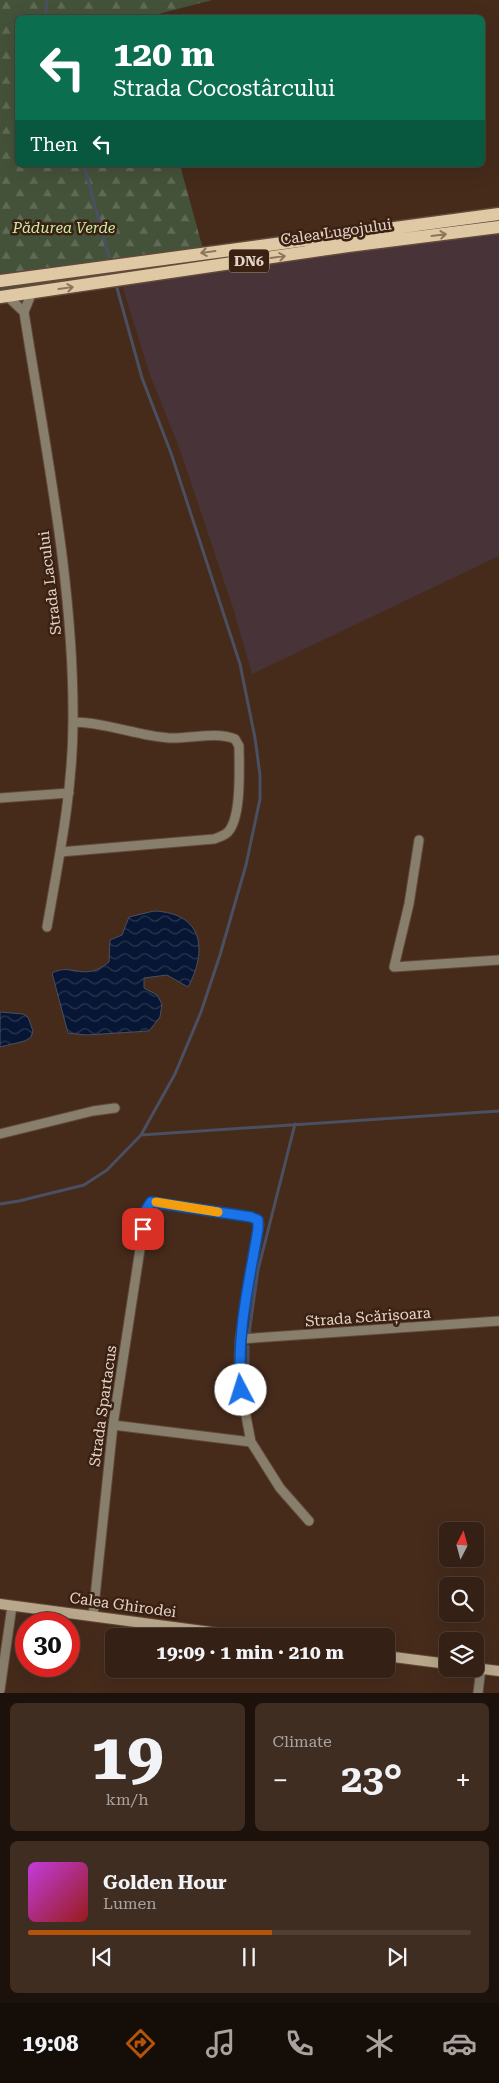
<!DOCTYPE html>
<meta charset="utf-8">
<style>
:root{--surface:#342014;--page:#3f2d22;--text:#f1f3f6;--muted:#a9a3a0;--line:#4e3e34;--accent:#b45309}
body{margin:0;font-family:"Roboto Serif",serif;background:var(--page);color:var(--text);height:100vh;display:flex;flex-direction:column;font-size:19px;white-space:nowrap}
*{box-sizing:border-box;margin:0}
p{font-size:16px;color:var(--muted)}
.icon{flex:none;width:28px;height:28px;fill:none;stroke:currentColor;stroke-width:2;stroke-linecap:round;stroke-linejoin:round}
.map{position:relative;height:1693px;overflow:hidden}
.sheet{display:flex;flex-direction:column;gap:10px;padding:10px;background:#1d120b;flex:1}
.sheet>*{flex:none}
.top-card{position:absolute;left:15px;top:15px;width:470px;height:152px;border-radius:8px;box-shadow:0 5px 20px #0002,0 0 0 1px var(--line);background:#0b6e4f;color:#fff;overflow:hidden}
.needle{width:32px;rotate:6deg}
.buttons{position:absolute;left:439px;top:1522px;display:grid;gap:10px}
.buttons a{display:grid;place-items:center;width:45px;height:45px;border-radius:8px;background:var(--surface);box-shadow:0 5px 20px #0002,0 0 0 1px var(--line);font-size:25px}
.speed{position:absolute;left:15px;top:1612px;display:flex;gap:10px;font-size:25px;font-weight:700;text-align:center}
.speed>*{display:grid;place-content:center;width:65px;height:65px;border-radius:50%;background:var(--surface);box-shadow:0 5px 20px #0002,0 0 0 1px var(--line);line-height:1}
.speed .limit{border:8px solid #d22;background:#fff;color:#111}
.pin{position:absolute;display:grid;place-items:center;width:42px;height:42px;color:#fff;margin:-21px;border-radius:10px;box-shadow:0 2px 8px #0006}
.me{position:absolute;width:55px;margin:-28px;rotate:355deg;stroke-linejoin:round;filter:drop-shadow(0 0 4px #0008)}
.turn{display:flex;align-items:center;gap:18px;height:105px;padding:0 15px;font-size:22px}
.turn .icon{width:65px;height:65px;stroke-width:2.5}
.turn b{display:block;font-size:35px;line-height:42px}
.then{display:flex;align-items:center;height:48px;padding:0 15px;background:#0003;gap:10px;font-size:19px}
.big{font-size:38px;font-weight:700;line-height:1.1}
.sheet .widget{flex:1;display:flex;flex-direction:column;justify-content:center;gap:8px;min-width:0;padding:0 18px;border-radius:8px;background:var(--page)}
.sheet .dial{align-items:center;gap:0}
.dial b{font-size:65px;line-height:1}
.song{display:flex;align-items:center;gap:15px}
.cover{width:60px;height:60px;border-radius:8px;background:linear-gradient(135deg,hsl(290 70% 55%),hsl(0 70% 35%))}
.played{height:5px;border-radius:2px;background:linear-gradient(90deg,var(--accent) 55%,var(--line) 55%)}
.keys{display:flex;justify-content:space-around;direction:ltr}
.heat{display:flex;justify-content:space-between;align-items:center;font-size:28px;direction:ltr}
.sheet .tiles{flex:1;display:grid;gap:10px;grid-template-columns:1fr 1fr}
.widget:last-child{grid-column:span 2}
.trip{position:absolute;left:105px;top:1628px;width:290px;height:50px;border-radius:8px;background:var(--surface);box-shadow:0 5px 20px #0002,0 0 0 1px var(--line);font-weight:700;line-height:50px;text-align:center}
.menu{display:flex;height:80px;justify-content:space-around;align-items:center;background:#150d08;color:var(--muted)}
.menu .icon{width:35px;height:35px}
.menu .selected{color:var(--accent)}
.menu b{font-size:22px;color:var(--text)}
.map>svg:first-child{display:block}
</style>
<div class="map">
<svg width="499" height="1693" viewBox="0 0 499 1693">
<defs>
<pattern id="forest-firs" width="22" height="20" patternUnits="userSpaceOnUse" patternTransform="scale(1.25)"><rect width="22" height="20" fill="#45523a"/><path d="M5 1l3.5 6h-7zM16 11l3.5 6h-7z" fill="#606a55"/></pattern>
<pattern id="water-waves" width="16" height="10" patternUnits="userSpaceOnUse" patternTransform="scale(1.25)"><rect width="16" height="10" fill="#071634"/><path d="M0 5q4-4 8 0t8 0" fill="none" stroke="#2b3750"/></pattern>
</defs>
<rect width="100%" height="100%" fill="#462b1b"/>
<path fill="#483338" d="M499,222V556L252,674L233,608L180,450L150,375L122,285L206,260Z"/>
<path fill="url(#forest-firs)" d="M0,0H212L147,17L18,18V165H180L206,260L122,285L0,301Z"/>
<path fill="url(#water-waves)" stroke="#4a4f61" d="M154,911C203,913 208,950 188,987L167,975L144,978V988L157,995L162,1004L160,1017L149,1031L86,1035L68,1033L52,973C72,962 84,983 109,962L110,940L122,935L129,917Z
M0,1012L23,1014L28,1017L33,1031L31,1037L25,1041L0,1047Z"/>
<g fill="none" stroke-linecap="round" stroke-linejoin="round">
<path stroke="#4a4f61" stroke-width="3" d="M45,18L47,0
M84,165L109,257
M141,1135L499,1111
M0,1204L19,1201L84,1185L107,1170L141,1135L175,1074L201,1012L220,955L246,865L260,799V775L255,738L240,664L171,453L142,378L117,288
M249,1334L258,1270L295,1124
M248,1346V1387"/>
<g stroke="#63493a" stroke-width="11">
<path id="street" d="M32,292L24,312C45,447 74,584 73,721C73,790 59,858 47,927
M7,296L24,312
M0,798L69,793
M419,840L409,904L394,967L499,960
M60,852L214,839C219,837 224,836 228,832C242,817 239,766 239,746L235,739C216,731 190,739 169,738C137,736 106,722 73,722
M0,1134L93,1111L115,1108
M240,1339L499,1321
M113,1425L251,1442
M93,1616L113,1425L146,1210L151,1202L251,1217L258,1220L259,1224L240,1339L239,1362L241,1390L251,1442L280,1488L309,1521
M0,1690L12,1606
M478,1693L481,1668"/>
</g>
<g stroke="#63493a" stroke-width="12">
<path id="secondary" d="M0,1604L241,1636
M386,1656L448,1664
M475,1668L499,1671"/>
</g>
<g stroke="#63493a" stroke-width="15">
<path id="primary" d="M0,281L499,214
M0,297L348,246L499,227"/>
</g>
<use href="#street" stroke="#887e6c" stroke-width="9"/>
<use href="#secondary" stroke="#b9a88c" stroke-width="10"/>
<use href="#primary" stroke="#dfc9a5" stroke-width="12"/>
</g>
<defs><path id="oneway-shaft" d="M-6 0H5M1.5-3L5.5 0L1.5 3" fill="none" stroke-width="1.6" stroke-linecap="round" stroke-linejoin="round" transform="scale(1.25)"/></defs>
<g stroke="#8d755b">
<use href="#oneway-shaft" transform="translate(439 235) rotate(-7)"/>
<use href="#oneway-shaft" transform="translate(208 252) rotate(172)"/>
<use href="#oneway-shaft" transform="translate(278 257) rotate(-8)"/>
<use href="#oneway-shaft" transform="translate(66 288) rotate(-8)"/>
</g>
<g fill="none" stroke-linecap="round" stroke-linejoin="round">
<g stroke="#114b97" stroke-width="12">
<path id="route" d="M143,1229L146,1210L151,1202L251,1217L258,1220V1229C249,1284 236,1334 241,1390"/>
</g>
<use href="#route" stroke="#1a73e8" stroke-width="9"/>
<path stroke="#f59e0b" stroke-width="9" d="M156,1202L218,1212"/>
</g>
<g text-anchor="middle" stroke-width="5" stroke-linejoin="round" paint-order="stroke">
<rect fill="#3b2111" stroke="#b29e92" stroke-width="1" x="229" y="249.5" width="40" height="23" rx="4"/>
<g font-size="14" font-weight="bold" fill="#e5d4ca">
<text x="249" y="266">DN6</text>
</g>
<g font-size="15" font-style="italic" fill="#caecaa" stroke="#3b2111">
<text x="64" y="233">Pădurea Verde</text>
</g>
<g font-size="15" fill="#e5d4ca" stroke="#3b2111">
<text transform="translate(336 232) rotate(-8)" y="5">Calea Lugojului</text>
<text transform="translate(50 583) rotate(-97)" y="5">Strada Lacului</text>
<text transform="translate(368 1317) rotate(-4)" y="5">Strada Scărișoara</text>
<text transform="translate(103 1406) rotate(-82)" y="5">Strada Spartacus</text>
<text transform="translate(123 1605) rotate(8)" y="5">Calea Ghirodei</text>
</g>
</g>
</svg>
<div class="buttons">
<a><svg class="needle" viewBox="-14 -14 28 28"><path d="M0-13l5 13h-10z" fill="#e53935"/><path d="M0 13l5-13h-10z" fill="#a9a3a0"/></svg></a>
<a><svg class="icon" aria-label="search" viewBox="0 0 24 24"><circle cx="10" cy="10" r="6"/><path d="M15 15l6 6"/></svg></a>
<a><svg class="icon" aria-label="layers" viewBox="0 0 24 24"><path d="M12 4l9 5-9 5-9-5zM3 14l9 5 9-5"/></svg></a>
</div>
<div class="speed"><div class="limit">30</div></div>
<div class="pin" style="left:143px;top:1229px;background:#d93025"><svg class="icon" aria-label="arrive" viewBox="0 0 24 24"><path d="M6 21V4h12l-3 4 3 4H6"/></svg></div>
<svg class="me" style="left:241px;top:1390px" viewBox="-20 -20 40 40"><circle r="19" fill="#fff"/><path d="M0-13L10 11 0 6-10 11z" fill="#1a73e8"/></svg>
<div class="trip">19:09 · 1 min · 210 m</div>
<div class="top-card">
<div class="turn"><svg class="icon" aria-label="left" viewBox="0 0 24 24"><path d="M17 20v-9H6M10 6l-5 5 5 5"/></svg><div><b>120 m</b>Strada Cocostârcului</div></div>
<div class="then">Then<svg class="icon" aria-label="left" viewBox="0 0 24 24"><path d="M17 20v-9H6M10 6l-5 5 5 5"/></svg></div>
</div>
</div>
<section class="sheet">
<div class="tiles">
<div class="widget dial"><b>19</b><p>km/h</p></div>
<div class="widget"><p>Climate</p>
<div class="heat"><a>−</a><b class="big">23°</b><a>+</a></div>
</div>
<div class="widget">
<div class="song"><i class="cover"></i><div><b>Golden Hour</b><p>Lumen</p></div></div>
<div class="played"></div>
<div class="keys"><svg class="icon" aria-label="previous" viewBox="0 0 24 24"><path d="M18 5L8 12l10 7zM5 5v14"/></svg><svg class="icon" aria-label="pause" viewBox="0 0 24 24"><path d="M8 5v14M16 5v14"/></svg><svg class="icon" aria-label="next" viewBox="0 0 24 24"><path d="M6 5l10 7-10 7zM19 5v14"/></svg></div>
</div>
</div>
</section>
<nav class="menu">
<b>19:08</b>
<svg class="icon selected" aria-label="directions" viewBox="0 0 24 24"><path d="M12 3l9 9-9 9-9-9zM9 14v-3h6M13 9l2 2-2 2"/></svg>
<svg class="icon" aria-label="music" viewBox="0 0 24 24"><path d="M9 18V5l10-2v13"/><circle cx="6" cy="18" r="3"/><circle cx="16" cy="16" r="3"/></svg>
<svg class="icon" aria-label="phone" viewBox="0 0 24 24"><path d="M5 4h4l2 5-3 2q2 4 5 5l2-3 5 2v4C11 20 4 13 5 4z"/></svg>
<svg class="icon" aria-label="climate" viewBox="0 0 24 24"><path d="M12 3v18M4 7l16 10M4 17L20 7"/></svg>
<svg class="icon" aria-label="car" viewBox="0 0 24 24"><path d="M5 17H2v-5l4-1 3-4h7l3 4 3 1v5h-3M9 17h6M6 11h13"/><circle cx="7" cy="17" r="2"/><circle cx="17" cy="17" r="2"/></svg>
</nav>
